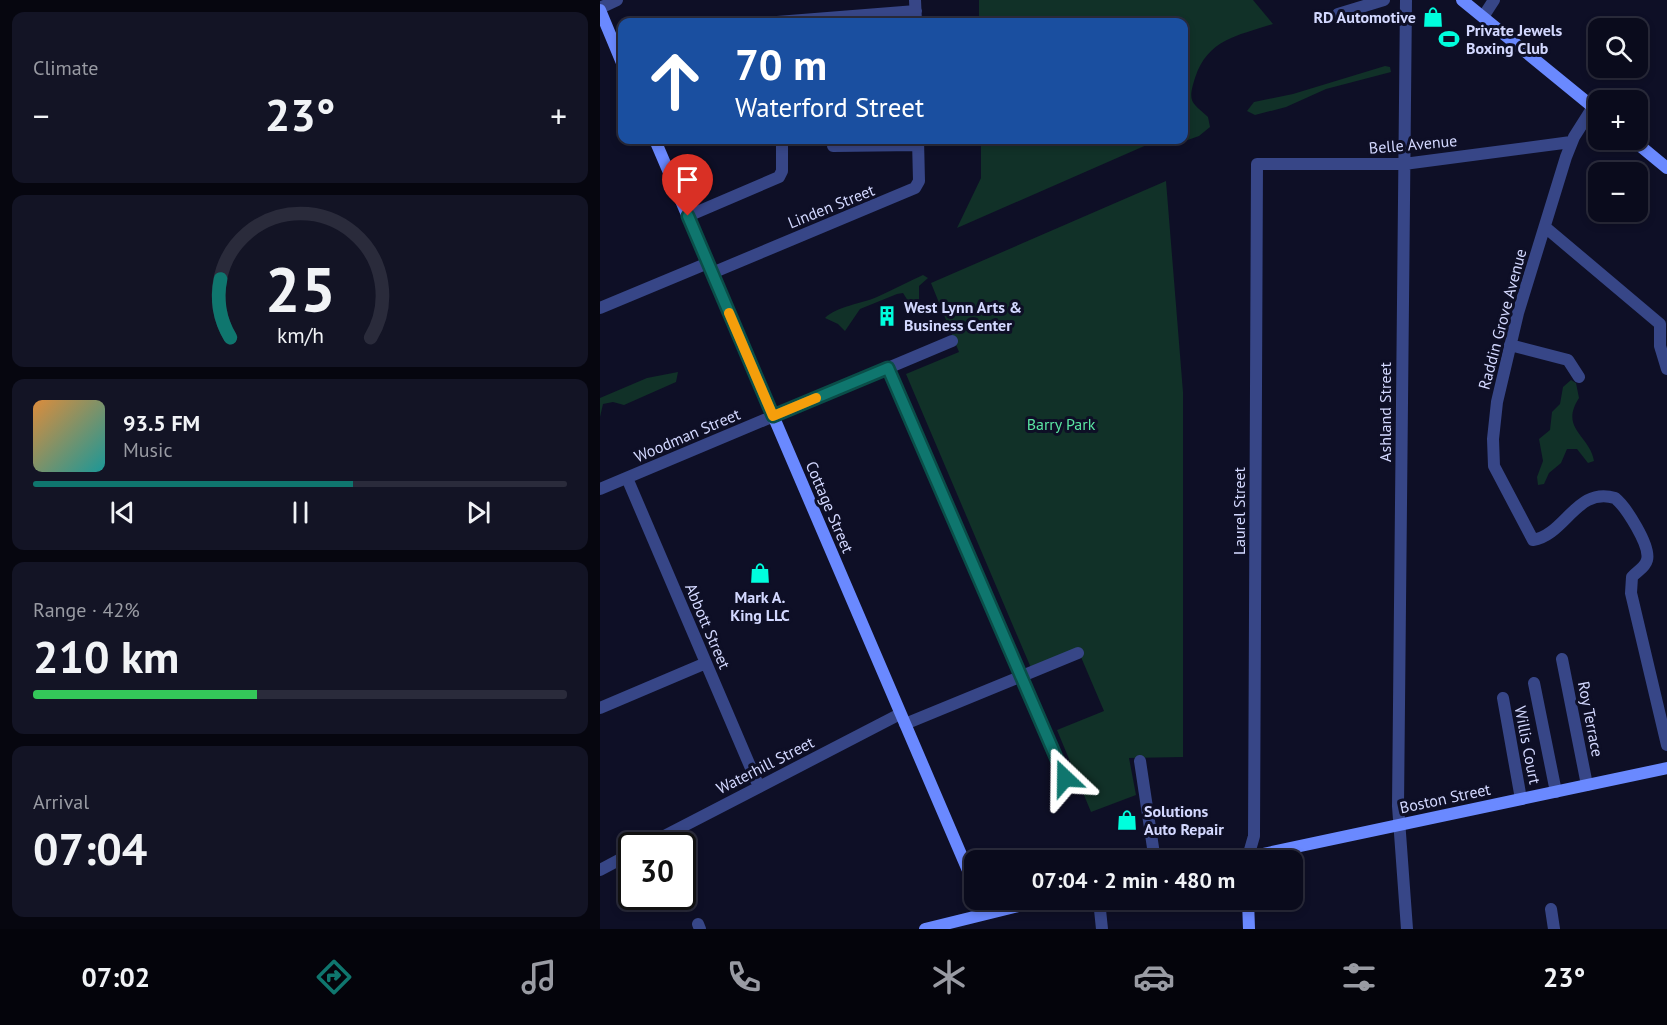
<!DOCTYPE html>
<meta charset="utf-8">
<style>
:root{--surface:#0a0b1c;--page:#131425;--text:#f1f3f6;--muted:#999ba3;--line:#2a2b3b;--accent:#0f766e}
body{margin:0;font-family:"PT Sans",sans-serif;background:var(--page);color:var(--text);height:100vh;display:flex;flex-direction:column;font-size:22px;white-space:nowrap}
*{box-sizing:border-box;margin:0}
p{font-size:20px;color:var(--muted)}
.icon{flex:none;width:33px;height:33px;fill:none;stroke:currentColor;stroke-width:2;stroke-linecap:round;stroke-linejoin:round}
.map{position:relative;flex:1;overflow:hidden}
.details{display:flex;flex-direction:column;gap:12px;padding:12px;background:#06060f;width:600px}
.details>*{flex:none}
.hud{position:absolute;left:18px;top:18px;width:570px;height:126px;border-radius:12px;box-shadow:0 3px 9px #0003,0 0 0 2px var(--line);background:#1a4fa0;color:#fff;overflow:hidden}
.controls{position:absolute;left:988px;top:18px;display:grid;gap:12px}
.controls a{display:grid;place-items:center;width:60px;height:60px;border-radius:12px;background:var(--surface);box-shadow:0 3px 9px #0003,0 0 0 2px var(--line);font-size:30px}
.speed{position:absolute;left:18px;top:832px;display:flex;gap:12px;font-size:30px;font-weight:700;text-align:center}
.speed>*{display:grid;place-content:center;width:78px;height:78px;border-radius:50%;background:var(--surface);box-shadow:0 3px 9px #0003,0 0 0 2px var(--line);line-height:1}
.speed .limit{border:3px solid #111;border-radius:9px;background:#fff;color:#111}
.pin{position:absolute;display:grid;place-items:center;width:51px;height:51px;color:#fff;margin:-62px -26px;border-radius:50% 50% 50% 0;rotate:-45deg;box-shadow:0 0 6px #0007}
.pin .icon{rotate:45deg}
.me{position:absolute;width:66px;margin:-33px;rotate:337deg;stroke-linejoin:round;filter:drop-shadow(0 0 4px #0008)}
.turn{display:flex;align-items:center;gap:21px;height:126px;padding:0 18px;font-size:27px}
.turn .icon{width:78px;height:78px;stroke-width:2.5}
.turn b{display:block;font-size:42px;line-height:51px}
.big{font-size:45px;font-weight:700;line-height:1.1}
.details .tile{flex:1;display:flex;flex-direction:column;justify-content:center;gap:9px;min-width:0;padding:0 21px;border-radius:12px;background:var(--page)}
.details .dial{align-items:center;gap:0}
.dial svg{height:156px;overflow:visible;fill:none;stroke:var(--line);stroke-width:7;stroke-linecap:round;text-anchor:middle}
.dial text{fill:var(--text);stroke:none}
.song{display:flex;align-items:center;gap:18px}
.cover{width:72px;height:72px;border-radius:9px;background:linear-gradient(135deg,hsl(30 70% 55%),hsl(180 70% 35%))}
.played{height:6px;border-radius:3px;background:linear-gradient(90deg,var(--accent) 60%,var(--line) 60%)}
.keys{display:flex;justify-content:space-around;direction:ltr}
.heat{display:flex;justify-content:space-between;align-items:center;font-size:33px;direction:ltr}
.charge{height:9px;border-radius:4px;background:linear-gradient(90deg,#34c759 42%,var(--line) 0)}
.trip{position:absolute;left:364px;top:850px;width:339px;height:60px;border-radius:12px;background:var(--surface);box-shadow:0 3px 9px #0003,0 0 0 2px var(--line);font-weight:700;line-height:60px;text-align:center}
.menu{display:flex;height:96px;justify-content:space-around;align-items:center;background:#04040b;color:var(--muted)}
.menu .icon{width:42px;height:42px}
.menu .current{color:var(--accent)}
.menu b{font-size:27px;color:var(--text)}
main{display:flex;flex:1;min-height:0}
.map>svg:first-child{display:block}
</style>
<main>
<section class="details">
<div class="tile"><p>Climate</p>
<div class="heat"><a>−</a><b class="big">23°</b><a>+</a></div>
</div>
<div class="tile dial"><svg viewBox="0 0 100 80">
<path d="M14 69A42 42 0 1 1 86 69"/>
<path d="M14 69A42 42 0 0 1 9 39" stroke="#0f766e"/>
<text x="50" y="56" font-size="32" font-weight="700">25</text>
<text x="50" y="72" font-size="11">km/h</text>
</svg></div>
<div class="tile">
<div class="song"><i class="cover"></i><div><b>93.5 FM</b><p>Music</p></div></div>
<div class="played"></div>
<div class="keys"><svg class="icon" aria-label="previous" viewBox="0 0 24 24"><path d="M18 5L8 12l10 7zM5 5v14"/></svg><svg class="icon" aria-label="pause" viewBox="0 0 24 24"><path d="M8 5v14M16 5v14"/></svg><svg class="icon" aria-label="next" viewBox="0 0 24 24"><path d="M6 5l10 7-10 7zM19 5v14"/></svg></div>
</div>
<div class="tile"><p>Range · 42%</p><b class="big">210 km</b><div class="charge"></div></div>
<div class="tile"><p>Arrival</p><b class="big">07:04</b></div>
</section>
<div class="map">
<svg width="1067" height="929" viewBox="0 0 1067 929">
<rect width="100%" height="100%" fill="#0e0f26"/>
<path fill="#113128" d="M379,0H653L673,24C637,36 608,39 595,78C587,103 592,102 608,117L610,127L599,136L582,142L579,140H584V22H379Z
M785,66L790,67L791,72L726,89L686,107L655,115L647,111L654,102L693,94Z
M381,140H558L357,228L381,178Z
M566,181L583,392V757L529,758L536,795L491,812L457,730L504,711L478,650L431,668L306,374L359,352L331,283Z
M323,275L328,278L319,286V304H310L303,293L297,294L260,309L245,331L238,324L225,318C237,306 261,304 277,297C293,290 307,282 323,275Z
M78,372L76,382L24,405L13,402L3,404L0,417V398L47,378Z
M971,380L976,383L979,398C959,429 990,435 994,461L988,463L977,449H967L961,463L949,473L944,484L938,485L937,477L943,461L939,439L950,430L952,412L960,404L963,387Z"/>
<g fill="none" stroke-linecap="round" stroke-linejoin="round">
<path stroke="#374687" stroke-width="12" d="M315,0L316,22
M806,0L798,806L807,929
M0,8L17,0
M738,14L784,0
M883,17L894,0
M177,22L316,11
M993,107L974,137L966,157L918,313L897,402L893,439L894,466L933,540C965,535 977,486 1015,498C1026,507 1051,546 1047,560C1045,568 1037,571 1032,577L1031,593L1067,745
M233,146L318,145
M88,216L179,177L182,171V140
M945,227L1060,324
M112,273L315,188L319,181L318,140
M0,308L108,263
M1060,324V346L1067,369
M910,345L968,360L979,377
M288,368L465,778
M27,478L159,787
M0,489L352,341
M962,659L987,785
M934,683L956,792
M903,698L921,799
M0,708L106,663
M305,724L478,653
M540,761L555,861
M45,846L300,714
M648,857L654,836L657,164H804L971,142
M0,870L32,853
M499,900L502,929
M951,909L954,929
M98,924L100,929"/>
<path stroke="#6a89ff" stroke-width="12" d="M862,0L999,112
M0,10L22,63
M55,140L375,887
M1033,140L1067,168
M630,861L1067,768
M648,900L649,929
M325,929L443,900"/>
</g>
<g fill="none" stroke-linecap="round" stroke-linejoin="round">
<g stroke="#0a4d48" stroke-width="15">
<path id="route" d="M88,216L173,416L288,368L465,778"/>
</g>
<use href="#route" stroke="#0f766e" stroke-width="10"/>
<path stroke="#f59e0b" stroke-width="10" d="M129,313L173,416L216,398"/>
</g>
<defs>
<g id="shop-bare" transform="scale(1.62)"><path d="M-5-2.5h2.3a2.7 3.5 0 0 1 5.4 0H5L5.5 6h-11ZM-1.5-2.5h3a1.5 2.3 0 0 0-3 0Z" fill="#00fedd" stroke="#0e0f26" stroke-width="2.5" paint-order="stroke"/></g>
<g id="stadium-bare" transform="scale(1.62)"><path d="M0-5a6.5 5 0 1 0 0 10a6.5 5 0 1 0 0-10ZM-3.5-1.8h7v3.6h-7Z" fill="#00fedd" stroke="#0e0f26" stroke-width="2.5" paint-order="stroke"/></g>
<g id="building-bare" transform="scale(1.62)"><path d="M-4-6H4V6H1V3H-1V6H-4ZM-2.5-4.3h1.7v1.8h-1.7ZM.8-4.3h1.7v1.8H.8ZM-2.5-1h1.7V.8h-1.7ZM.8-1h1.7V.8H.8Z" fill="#00fedd" stroke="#0e0f26" stroke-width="2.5" paint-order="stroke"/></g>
</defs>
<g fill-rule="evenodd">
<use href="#shop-bare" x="833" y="17"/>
<use href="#stadium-bare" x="849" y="39"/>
<use href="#building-bare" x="287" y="316"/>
<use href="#shop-bare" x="160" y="573"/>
<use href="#shop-bare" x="527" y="820"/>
</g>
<g text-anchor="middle" stroke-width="6" stroke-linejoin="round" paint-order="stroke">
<g font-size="16" font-weight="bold" fill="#d3d8ff" stroke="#0e0f26" text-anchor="start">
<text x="816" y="23" text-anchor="end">RD Automotive</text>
<text x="866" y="36">Private Jewels<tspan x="866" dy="18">Boxing Club</tspan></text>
<text x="304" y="313">West Lynn Arts &amp;<tspan x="304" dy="18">Business Center</tspan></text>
<text x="160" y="603" text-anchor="middle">Mark A.<tspan x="160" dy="18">King LLC</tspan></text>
<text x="544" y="817">Solutions<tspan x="544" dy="18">Auto Repair</tspan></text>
</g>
<g font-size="16" fill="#d3d8ff" stroke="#0e0f26">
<text transform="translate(813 144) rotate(-5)" y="6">Belle Avenue</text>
<text transform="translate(231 206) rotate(-22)" y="6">Linden Street</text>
<text transform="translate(902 319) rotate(-75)" y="6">Raddin Grove Avenue</text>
<text transform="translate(785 412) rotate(-90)" y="6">Ashland Street</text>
<text transform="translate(87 435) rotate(-23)" y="6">Woodman Street</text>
<text transform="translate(230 507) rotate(67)" y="6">Cottage Street</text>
<text transform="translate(639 511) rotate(-90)" y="6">Laurel Street</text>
<text transform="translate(108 626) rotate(67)" y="6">Abbott Street</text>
<text transform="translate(991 719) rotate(79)" y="6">Roy Terrace</text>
<text transform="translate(928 745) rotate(79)" y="6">Willis Court</text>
<text transform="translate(165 765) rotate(-27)" y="6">Waterhill Street</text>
<text transform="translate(845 798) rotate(-12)" y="6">Boston Street</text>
</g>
<g font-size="16" fill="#5ae5a2" stroke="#0e0f26">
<text x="461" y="430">Barry Park</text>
</g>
</g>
</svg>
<div class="controls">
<a><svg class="icon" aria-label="search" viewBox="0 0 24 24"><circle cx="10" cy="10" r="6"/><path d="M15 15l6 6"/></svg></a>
<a>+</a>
<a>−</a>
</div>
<div class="speed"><div class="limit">30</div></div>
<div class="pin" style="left:88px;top:216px;background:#d93025"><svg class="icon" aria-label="arrive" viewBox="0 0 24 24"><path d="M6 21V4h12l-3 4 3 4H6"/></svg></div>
<svg class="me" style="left:465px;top:778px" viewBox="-20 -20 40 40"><path d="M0-17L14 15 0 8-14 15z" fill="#0f766e" stroke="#fff" stroke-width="4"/></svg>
<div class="trip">07:04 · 2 min · 480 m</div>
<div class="hud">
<div class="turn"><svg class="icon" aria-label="ahead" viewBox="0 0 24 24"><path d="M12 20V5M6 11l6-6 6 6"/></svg><div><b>70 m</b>Waterford Street</div></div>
</div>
</div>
</main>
<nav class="menu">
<b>07:02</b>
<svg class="icon current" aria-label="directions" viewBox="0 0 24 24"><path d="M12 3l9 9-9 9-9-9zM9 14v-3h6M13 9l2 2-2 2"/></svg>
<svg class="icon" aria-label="music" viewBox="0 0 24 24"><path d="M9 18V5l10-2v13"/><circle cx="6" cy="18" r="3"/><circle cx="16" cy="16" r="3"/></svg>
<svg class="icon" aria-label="phone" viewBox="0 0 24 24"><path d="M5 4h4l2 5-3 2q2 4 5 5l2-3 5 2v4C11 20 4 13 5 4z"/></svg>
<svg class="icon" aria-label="climate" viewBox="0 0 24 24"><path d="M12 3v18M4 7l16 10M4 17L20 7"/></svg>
<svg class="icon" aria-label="car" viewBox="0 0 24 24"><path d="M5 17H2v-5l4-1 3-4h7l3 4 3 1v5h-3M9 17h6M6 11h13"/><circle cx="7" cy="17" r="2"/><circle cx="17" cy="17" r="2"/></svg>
<svg class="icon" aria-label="filters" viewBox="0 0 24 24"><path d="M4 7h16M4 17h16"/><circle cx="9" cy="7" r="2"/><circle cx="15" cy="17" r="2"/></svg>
<b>23°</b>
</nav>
